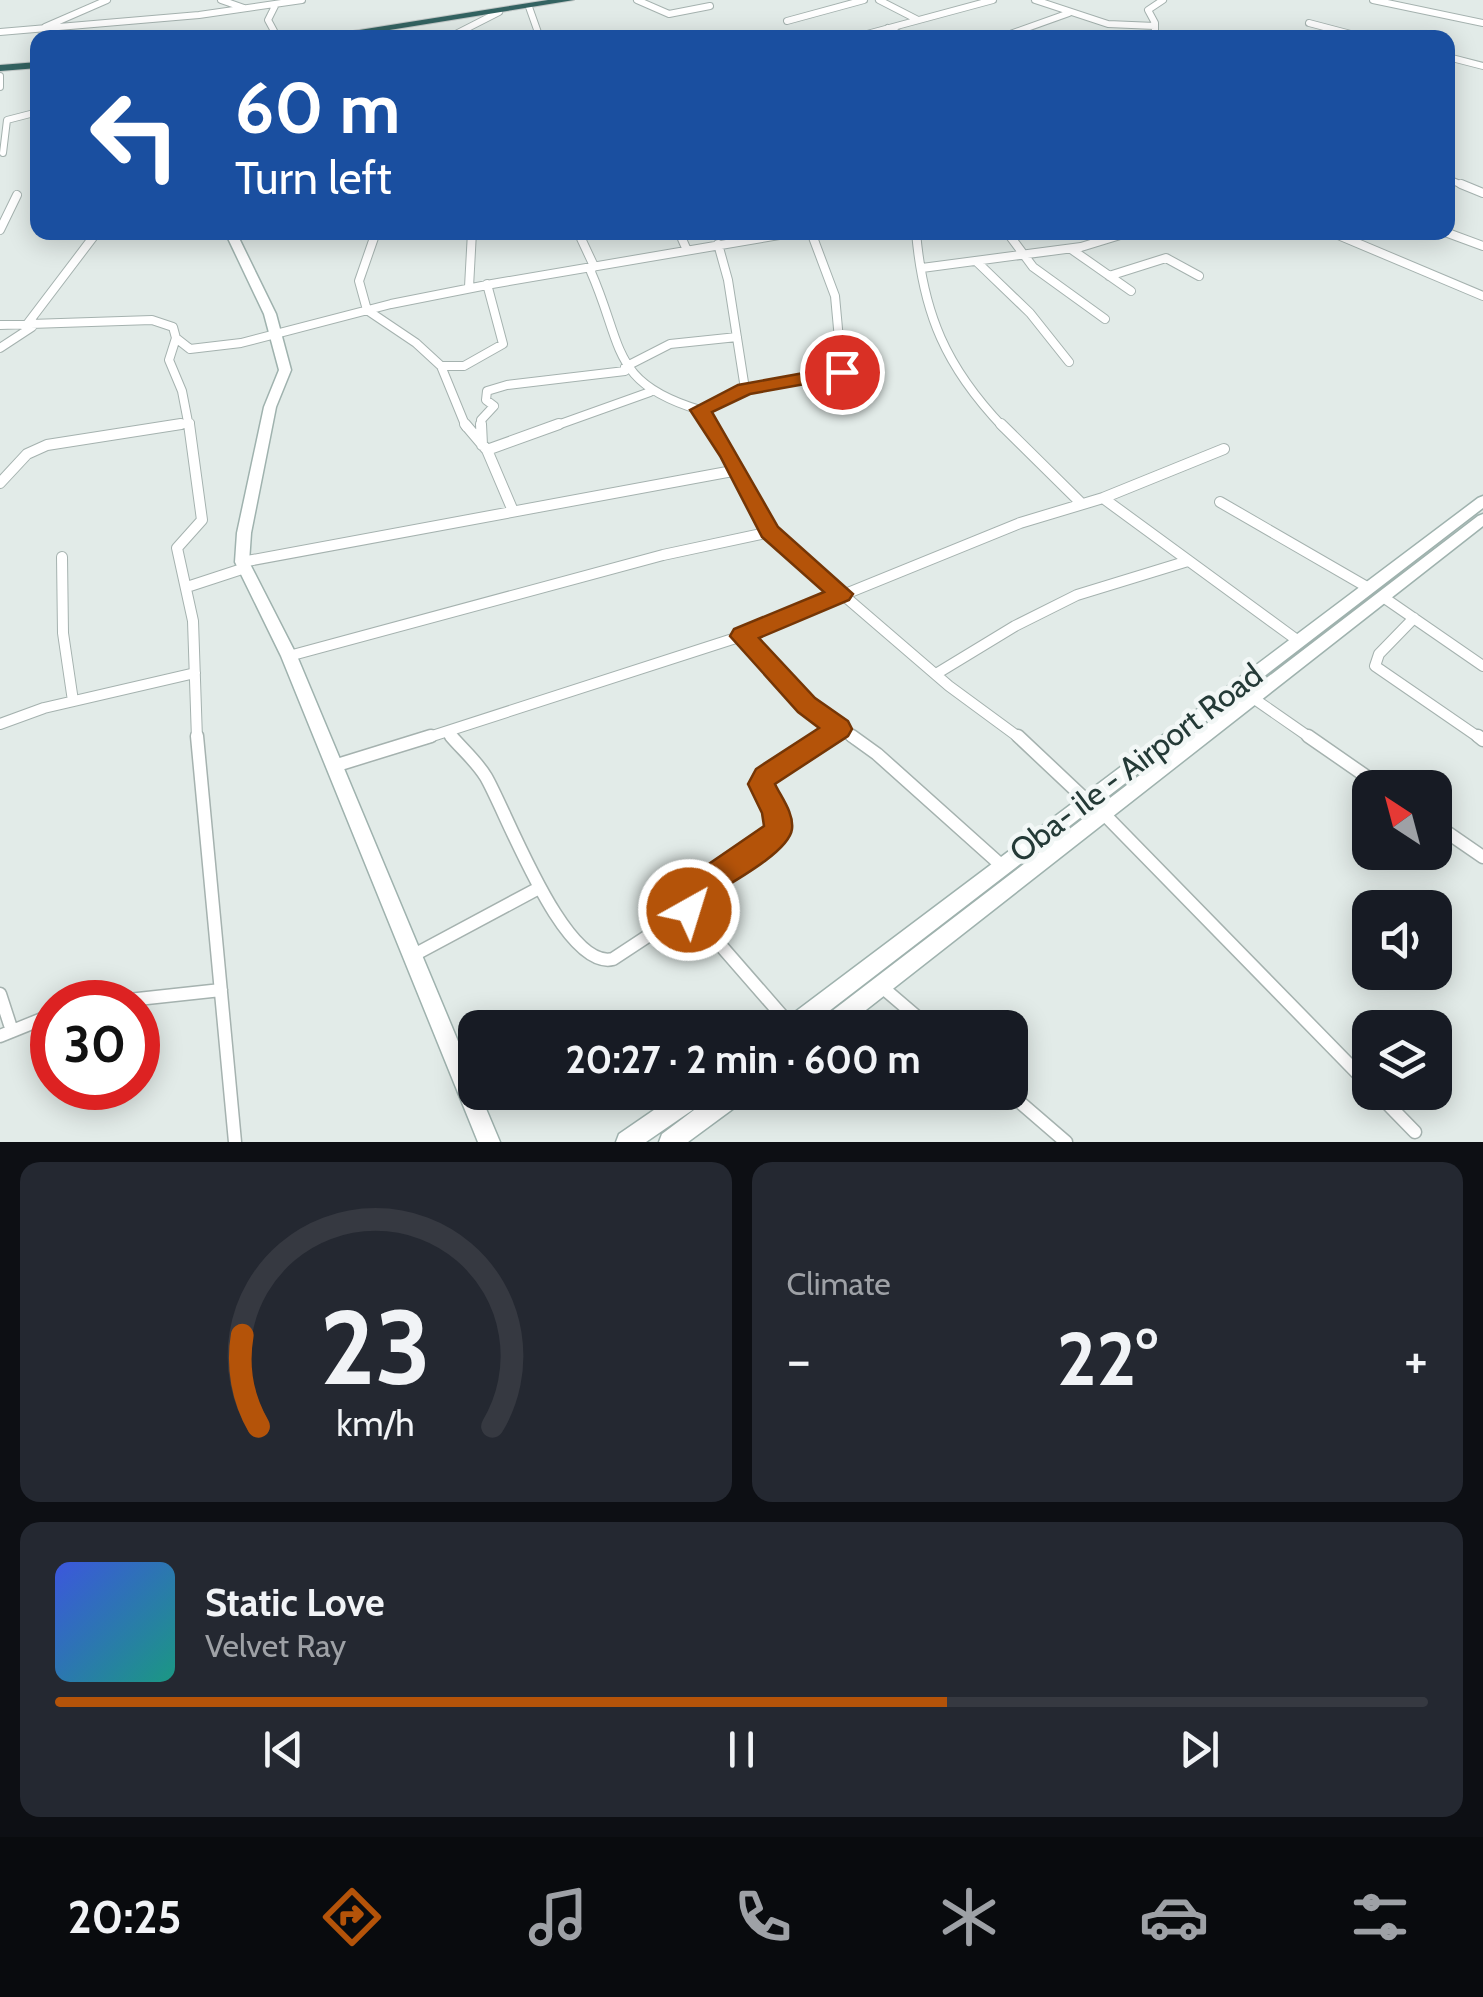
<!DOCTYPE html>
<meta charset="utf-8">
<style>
:root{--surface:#171b24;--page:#242831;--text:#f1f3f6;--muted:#9ea1a6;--line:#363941;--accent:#b45309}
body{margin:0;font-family:Cabin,sans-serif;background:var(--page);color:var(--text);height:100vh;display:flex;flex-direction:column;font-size:38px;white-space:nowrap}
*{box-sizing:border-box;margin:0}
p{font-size:32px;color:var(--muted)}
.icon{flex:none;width:55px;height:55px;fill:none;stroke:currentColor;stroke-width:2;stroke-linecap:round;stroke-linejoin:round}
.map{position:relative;height:1142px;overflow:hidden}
.sheet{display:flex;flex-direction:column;gap:20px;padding:20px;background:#0d0f14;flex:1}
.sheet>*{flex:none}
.banner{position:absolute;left:30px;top:30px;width:1425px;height:210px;border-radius:20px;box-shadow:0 5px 25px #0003;background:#1a4fa0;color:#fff;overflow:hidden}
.needle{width:65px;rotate:324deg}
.buttons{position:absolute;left:1352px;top:770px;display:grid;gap:20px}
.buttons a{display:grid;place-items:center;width:100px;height:100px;border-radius:20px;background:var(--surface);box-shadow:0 5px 25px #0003;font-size:50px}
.speed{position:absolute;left:30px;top:980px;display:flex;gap:20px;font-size:50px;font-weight:700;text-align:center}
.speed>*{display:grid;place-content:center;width:130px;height:130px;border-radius:50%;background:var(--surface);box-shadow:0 5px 25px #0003;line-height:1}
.speed .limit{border:15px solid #d22;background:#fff;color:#111}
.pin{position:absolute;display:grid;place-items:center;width:85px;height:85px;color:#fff;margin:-42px;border:5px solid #fff;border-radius:50%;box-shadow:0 2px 10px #0007}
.me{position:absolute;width:110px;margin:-55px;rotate:39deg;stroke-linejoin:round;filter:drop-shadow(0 0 8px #0008)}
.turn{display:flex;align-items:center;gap:35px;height:210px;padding:0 40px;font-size:45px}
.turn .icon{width:130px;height:130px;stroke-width:2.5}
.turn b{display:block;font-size:70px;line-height:85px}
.big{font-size:75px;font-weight:700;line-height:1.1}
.sheet .tile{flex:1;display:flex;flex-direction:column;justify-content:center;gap:15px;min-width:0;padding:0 35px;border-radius:20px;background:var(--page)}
.sheet .dial{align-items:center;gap:0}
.dial svg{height:260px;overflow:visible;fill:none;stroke:var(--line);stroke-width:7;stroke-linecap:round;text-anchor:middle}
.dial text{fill:var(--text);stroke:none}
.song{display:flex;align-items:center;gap:30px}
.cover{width:120px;height:120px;border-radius:15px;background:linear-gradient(135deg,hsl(230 70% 55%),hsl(170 70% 35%))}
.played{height:10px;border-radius:5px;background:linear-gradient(90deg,var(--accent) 65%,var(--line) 65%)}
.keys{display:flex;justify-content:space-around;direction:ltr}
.heat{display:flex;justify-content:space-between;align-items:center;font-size:55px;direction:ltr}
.sheet .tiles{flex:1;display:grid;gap:20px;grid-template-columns:1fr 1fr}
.tile:last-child{grid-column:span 2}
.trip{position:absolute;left:458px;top:1010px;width:570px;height:100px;border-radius:20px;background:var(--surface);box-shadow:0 5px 25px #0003;font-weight:700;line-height:100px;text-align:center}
.tab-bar{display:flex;height:160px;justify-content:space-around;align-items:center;background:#090b0e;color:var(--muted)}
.tab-bar .icon{width:70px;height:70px}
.tab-bar .current{color:var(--accent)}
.tab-bar b{font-size:45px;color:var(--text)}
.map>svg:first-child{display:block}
</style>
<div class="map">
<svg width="1483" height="1142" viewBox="0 0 1483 1142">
<rect width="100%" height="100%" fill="#e2ebe8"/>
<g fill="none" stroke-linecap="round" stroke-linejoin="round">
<g stroke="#a5b2af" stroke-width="8">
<path id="street-far3" d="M221,0L244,8
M637,0L669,14L710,6
M879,0L918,20
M1035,0L1108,24L1155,26
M1373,0L1483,23
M529,7L540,38
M787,21L864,0
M1309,23L1366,38
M45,27L107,0
M888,28L908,38
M0,32L199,15L302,0
M856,37L993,0
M271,38L274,31L268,20L275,6
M448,38L499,12
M999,38L1069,13
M1155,38V23L1148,10L1163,0
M1448,57L1483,66
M0,76V87
M3,153L7,120L38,112
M1448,179L1467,187"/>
</g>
<g stroke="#a5b2af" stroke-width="10">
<path id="street-far2" d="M1461,184L1483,193
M0,230L17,195
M376,232L359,281L367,310L416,343L441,366L466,427
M578,232L593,264L591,272C624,347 610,383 700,410
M679,232L686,248
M916,232C923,314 946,367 1003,427
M1007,232L1033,267L1105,319
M1331,232L1483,296
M1445,232L1483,246
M718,244L728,280L745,389
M1071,249L1131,291
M977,262L1030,313L1069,362
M922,268L1081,247L1130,232
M1109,276L1166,258L1199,276
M469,287L472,232
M0,325L152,320L173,327L176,338L169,360L182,391L189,427
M25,327L97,232
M176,338L190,349L241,343L391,304L492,284L797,232
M0,348L32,327
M441,366H464L503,344L487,284
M625,367L670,344L737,337
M164,427L190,423
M481,427V420L494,406L486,400L487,391L507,385L625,371
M552,427L650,392
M711,427L700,410L745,389L842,372L835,296L811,232"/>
</g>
<g stroke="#a5b2af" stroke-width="12">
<path id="street-far1" d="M189,424L202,520L177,548L193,621L197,739
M465,424L487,450L513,511
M481,424L482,445
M710,424L770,532L949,686L1021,739
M1001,424L1081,503
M487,450L559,424
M0,483L27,454L47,445L181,424
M1103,498L1297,640
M1220,502L1367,587
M62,557L63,633L73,701
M242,562L738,470
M190,586L245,568
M1383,597L1483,666
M1414,618L1379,654L1375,666L1481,739
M742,636L807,705L855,739
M289,656L663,555L770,532
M936,674L1015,626L1077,595L1188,561
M1253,698L1312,739
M0,724L44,708L195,673
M447,732L453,739
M423,739L742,636L1020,523L1103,498L1224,449
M824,739L839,729"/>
</g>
<g stroke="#a5b2af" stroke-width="15">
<path id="street" d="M197,736L235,1142
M451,736C463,750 477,762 486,777C507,813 564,971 613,959L689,909
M852,736L877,754L1001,865
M1018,736L1087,801
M1308,736L1383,788
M1478,736L1483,740
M334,766L431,736
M1104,814L1370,1086
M1435,824L1483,857
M412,956L539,888
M882,987L930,1028
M0,994L12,1031
M110,1002L221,990
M791,1026L689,909L688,899C711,867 753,860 778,829L776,813L762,784L765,777L828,736
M0,1036L52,1015
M1008,1092L1066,1142
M1376,1092L1415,1132"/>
</g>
<g stroke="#9fb2ae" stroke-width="3">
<path id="secondary" d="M225,232H236L276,314L291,370L276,407L251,533L249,562L297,656L475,1082V1092H479L500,1142H478L281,656L235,562L237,533L264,407L279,370L264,314Z
M1483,496V508L807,1028H780L783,1021L1478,498Z
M1483,514V526L843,1028H816L819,1021L1478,516Z
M680,1092H710L707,1100L646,1142H616L619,1134Z
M718,1092H748L745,1100L688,1142H659L662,1134Z"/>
</g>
<g stroke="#c2c8c7" stroke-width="2">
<path id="highway" d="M548,0H574L340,38H309Z
M38,62V68L0,71V65Z"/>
</g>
<use href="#street-far3" stroke="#fff" stroke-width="6"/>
<use href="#street-far2" stroke="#fff" stroke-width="8"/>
<use href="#street-far1" stroke="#fff" stroke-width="10"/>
<use href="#street" stroke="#fff" stroke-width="12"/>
<use href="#secondary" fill="#fff" fill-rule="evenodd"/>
<use href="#highway" fill="#336361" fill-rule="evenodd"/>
</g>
<path fill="#b45309" stroke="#753606" stroke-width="2.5" d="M842,366L852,372L849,376L750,394L712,412L778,527L853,594L849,600L759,638L815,698L848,721L852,729L848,736L775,784C781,797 794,813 792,829C789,853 725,886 705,899L700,919L689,923L679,919L675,910L681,883L764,826L762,813L748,784L756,769L819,728L798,712L730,636L734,629L824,592L762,537L720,456L690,410L738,385Z"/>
<g text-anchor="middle" stroke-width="9" stroke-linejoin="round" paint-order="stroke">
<g font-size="32" fill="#243a37" stroke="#f2f7f6">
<text transform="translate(1136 763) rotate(-37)" y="11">Oba- ile - Airport Road</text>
</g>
</g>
</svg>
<div class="buttons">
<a><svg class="needle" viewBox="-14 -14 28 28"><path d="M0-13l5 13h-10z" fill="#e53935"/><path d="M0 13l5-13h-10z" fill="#9ea1a6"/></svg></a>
<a><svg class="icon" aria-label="sound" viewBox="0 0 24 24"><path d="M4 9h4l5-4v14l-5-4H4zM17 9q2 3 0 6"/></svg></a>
<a><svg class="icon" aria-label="layers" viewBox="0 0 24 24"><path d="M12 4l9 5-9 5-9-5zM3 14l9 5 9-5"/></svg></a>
</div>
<div class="speed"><div class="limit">30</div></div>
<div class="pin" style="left:842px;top:372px;background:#d93025"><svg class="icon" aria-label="arrive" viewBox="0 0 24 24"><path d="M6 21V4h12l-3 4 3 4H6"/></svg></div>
<svg class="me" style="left:689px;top:910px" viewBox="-20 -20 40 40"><circle r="17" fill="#b45309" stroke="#fff" stroke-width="3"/><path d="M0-11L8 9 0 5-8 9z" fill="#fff"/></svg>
<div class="trip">20:27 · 2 min · 600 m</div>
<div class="banner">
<div class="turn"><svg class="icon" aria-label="left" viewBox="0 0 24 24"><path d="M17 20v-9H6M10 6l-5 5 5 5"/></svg><div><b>60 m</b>Turn left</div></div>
</div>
</div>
<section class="sheet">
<div class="tiles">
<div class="tile dial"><svg viewBox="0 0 100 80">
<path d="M14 69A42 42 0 1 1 86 69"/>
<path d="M14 69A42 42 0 0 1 9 41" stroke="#b45309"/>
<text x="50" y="56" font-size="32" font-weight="700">23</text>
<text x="50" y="72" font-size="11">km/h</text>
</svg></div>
<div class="tile"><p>Climate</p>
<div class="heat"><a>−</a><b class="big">22°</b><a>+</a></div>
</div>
<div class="tile">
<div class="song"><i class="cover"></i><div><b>Static Love</b><p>Velvet Ray</p></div></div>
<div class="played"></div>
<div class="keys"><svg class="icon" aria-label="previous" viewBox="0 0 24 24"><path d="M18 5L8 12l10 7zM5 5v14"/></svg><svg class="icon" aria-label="pause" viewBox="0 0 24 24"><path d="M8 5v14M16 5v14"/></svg><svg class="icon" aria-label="next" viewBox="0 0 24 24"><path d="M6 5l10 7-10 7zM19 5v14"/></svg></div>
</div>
</div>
</section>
<nav class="tab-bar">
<b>20:25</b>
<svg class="icon current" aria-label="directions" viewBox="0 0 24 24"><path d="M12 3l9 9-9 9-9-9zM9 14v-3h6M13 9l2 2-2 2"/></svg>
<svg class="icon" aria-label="music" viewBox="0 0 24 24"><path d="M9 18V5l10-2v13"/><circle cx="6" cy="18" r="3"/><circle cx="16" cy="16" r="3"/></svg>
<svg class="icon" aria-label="phone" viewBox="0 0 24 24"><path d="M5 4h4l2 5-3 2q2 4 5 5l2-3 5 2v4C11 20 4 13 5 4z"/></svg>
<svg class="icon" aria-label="climate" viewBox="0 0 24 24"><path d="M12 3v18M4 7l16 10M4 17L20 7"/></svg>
<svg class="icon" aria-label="car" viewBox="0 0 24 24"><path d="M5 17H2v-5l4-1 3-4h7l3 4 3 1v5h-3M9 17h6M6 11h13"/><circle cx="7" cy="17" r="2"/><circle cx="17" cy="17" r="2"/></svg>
<svg class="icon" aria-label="filters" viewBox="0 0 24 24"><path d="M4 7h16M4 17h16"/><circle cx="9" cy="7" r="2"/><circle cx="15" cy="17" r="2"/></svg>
</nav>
